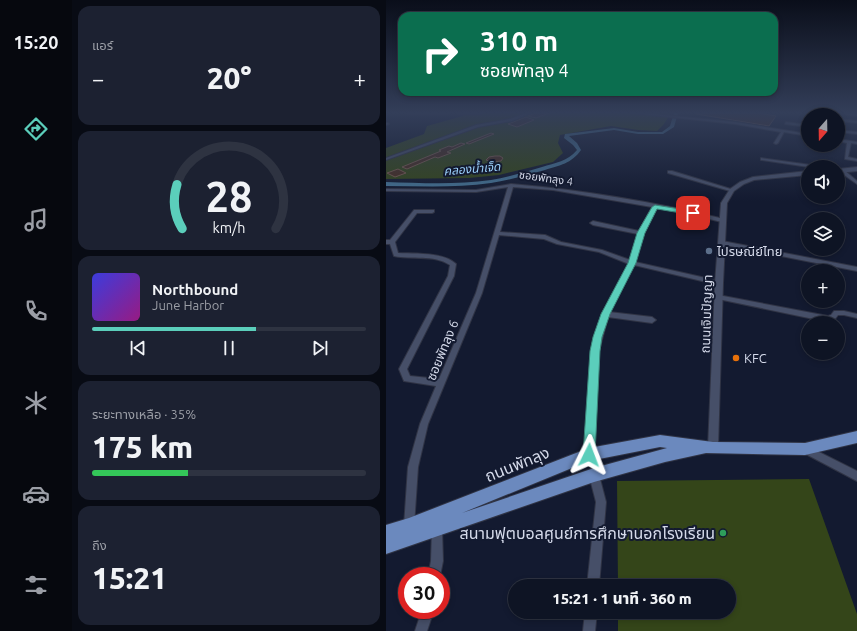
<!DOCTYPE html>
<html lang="th">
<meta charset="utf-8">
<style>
:root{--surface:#0e1424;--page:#1c2131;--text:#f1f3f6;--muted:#9b9ea6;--line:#2e3341;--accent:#5bcebb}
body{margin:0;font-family:Ubuntu,"Noto Sans Thai",sans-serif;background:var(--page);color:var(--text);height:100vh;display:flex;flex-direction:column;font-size:15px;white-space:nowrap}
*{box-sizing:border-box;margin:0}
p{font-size:13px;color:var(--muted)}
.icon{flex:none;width:22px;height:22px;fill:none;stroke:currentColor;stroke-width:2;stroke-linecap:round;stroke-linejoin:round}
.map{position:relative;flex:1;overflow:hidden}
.sheet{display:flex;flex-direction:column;gap:6px;padding:6px;background:#080b14;width:314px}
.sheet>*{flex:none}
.top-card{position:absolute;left:12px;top:12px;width:380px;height:84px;border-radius:12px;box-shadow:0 2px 6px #0003,0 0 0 1px var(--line);background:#0b6e4f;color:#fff;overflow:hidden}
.needle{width:26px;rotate:200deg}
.buttons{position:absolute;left:415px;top:108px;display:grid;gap:8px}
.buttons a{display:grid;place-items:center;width:44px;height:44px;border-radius:50%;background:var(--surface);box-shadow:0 2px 6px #0003,0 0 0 1px var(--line);font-size:20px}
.speed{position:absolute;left:12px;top:567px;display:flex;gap:8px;font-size:20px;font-weight:700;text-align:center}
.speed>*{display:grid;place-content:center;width:52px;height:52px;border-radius:50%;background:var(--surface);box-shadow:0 2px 6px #0003,0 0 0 1px var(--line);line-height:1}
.speed .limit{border:6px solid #d22;background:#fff;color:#111}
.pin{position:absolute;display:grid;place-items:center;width:34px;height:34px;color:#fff;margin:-17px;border-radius:8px;box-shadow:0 2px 6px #0006}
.me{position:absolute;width:44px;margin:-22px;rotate:3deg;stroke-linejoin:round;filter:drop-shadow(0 0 3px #0008)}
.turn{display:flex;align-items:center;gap:14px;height:84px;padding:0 16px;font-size:18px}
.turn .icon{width:52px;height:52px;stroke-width:2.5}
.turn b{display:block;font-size:28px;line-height:34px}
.big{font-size:30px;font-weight:800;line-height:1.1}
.sheet .tile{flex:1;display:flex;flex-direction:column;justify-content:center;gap:6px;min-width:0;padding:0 14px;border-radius:12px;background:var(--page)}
.sheet .dial{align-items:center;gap:0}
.dial svg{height:104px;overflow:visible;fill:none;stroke:var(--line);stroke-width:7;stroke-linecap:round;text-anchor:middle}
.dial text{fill:var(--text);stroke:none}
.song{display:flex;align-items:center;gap:12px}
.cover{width:48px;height:48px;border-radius:6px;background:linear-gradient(135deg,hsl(240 70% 55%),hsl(310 70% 35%))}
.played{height:4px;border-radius:2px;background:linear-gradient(90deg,var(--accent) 60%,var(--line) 60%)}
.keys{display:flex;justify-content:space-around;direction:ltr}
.heat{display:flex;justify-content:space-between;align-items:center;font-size:22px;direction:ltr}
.charge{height:6px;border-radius:3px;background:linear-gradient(90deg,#34c759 35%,var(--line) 0)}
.trip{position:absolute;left:122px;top:579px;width:228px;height:40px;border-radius:20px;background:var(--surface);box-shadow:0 2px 6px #0003,0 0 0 1px var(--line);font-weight:800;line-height:40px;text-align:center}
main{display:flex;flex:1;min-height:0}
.tab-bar{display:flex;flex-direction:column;width:72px;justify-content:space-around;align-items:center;background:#06080e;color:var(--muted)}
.tab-bar .icon{width:28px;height:28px}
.tab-bar .selected{color:var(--accent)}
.tab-bar b{font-size:18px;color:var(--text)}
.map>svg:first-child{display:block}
</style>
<main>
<nav class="tab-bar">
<b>15:20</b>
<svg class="icon selected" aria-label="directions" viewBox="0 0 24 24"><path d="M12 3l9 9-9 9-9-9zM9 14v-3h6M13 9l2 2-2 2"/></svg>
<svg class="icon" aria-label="music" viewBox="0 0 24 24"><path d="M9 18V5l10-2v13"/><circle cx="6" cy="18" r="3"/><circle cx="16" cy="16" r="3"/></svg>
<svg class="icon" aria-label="phone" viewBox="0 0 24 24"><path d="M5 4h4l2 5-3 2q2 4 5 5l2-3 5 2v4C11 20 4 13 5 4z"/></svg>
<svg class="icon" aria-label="climate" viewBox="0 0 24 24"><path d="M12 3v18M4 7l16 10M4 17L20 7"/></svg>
<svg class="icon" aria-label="car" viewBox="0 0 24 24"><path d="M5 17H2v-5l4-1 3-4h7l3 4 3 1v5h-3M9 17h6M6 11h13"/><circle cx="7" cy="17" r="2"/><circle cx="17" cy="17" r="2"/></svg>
<svg class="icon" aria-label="filters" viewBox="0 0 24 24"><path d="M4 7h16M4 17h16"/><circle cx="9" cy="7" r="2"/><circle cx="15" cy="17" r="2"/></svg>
</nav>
<section class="sheet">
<div class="tile"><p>แอร์</p>
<div class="heat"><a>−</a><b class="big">20°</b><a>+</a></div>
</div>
<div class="tile dial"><svg viewBox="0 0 100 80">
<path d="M14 69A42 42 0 1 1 86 69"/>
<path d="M14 69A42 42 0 0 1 10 35" stroke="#5bcebb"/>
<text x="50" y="56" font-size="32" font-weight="700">28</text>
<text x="50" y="72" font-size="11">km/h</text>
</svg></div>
<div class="tile">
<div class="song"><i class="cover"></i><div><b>Northbound</b><p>June Harbor</p></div></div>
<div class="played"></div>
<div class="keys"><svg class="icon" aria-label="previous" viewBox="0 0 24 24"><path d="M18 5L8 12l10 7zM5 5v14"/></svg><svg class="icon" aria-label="pause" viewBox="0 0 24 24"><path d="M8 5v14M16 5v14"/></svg><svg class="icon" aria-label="next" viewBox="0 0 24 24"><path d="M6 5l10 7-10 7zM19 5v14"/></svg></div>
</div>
<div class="tile"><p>ระยะทางเหลือ · 35%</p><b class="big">175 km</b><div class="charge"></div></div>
<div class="tile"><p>ถึง</p><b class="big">15:21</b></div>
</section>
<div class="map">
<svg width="471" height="631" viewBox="0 0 471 631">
<rect width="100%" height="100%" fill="#131a30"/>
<path fill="#344519" d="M79,113H285L278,124L271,131L252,130L225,126L174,135L172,143L177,153L167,162L113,175L83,178L0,179V148L38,134L41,126L77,116Z
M423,479L471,614V631H232V612H343V586H232L231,481Z"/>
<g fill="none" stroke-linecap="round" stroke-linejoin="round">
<path fill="#436f8f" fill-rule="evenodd" d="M288,113H292L288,127L277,134H252L228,130L183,136L191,143L195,150C185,164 174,165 159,170C141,175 123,180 105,183C70,188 35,186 0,186V182C35,183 70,185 105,180C122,177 139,172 156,167C169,163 182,161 191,150L187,145L178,138L179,134L228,128L252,132H276L284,126Z"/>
</g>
<path fill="#472d21" stroke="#765a4c" d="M150,113H163L150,118L142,116Z
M312,113H372L390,116L383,126L310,114Z
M140,117L148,120L131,127L122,124Z
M105,133L108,134L83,144L80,143Z
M75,143L79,144L61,152L65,153L52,158L49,157L21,169L16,167L55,151L53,150L63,146L66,147Z
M109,156H114L117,158L115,161L107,162L100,160L103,157Z
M12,169L20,173L9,177L1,173Z"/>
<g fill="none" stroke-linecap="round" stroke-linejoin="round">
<g stroke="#303445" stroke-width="2">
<path id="minor" d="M20,113H62L60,114H22Z
M71,113H96L94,114H73Z
M140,113H145L126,121L92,127L0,160V158L90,125L124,119Z
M246,113H258L349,122L422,134V136L398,132L392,143L390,144L388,143L395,132L349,124Z
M455,113L471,114V116L457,114Z
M452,119L471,121V123L452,121Z
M400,122L422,125V127L399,124Z
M0,123H2L3,124L0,125Z
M452,130L471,132V134L452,132Z
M452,139L471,142V144L465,143L462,157L471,159V161L459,159L461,143L452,141Z
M375,158L432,166L434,167H423L376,160H375Z
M452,169L458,170L471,181V184L454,172L452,171Z
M282,171H286L348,190L344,191L282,173Z
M125,184C196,190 269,202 338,219V221L336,222L293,212L271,208L258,233L249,262L333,281L336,283L333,285L248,265L223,312L266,317L270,320L266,323L222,317L213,351L208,455L206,458L203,460L200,458L198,455L205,351L208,337L216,314L243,264L213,252L171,244L158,239L113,235L96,293L42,424L32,467L28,526L27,530L23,531L19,530L18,526L22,467L34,424L50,386L18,381L13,369L62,276L64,265C47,254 26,260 8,256L4,244H0V240H4L28,210H48V212L46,213H31L9,242L12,253C29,254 58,252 70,264L68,276L21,369L24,376L53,379L90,293L122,187L90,192L0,191V189L90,190ZM127,187L167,190L266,207L253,231L207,221L204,223L207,225L252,234L244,260L216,250L175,242L159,235L114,232Z
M336,241L471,267V271L334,244V242Z
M330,295H332L442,316L445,315L448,311H458L471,314V318L458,315H452L449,319L442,322L332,299L329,297Z
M419,445L471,471V481L416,452L414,449L416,446Z
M208,470L211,472L213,475L220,502L213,586H201L210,502L203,475L205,472Z
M51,524L55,525L56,529L57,561L54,576H42L45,561L46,529L47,525Z
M36,610H48L41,631H29Z
M199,612H211L209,631H197Z"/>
</g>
<g stroke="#303445" stroke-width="2">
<path id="tertiary" d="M471,167V171L452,173V169Z
M422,171V175L368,180L358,184L348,191L341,203L337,283L332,448L331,452L327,453L323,452L322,448L329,283L335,203L344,189L354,182L367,177Z"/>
</g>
<g stroke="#303445" stroke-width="2">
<path id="primary" d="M471,431V443L419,455L320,453L279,462L208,482L0,554V525L23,518L203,448L274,435L327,442L419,443ZM274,447L281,448L208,468L76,513L203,461Z"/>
</g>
<use href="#minor" fill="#464f68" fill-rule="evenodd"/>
<use href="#tertiary" fill="#464f68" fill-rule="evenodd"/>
<use href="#primary" fill="#6b89be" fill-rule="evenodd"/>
</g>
<linearGradient id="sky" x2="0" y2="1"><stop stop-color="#0a0e1a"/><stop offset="0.56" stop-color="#333e59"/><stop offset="1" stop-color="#333e59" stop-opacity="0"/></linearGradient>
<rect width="471" height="201" fill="url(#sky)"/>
<path fill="#5bcebb" stroke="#3b867a" d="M269,205L307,211L311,213L307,215L271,209L259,233L250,263L224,314L216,337L214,351L209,455L207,459L203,461L199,459L197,455L204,351L207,337L215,314L242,263L251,233L266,207Z"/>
<circle fill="#5c6f8a" stroke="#131a30" stroke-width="1.5" cx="323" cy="251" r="4"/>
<circle fill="#e8710a" stroke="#131a30" stroke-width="1.5" cx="350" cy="358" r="4"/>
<circle fill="#2e9e5b" stroke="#131a30" stroke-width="1.5" cx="337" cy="533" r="4"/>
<g text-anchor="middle" stroke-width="4" stroke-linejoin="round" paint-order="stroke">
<g font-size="11" fill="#d5daea" stroke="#131a30">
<text transform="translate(160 178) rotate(8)" y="4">ซอยพัทลุง 4</text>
</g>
<g font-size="12" font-style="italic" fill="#9cd1fb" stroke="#131a30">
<text transform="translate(86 169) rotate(-5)" y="4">คลองน้ำเจ็ด</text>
</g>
<g font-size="13" fill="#d5daea" stroke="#131a30" text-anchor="start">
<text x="331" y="256">ไปรษณีย์ไทย</text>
<text x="358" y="363">KFC</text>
</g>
<g font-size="13" fill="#d5daea" stroke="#131a30">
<text transform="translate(320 314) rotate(-88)" y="5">ถนนเจิมปัญญา</text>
<text transform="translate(56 350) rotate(-68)" y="5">ซอยพัทลุง 6</text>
</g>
<g font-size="16" fill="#d5daea" stroke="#131a30">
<text transform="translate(131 464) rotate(-22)" y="6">ถนนพัทลุง</text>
</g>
<g font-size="16" fill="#d5daea" stroke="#131a30" text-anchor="end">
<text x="329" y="539">สนามฟุตบอลศูนย์การศึกษานอกโรงเรียน</text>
</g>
</g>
</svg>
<div class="buttons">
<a><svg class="needle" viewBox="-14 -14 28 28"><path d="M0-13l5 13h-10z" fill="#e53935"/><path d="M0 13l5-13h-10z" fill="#9b9ea6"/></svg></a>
<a><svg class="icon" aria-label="sound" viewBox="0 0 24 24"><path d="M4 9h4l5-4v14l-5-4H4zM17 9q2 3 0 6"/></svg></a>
<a><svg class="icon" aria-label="layers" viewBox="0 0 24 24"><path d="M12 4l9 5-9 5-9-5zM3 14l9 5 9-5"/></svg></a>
<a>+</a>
<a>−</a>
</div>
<div class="speed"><div class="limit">30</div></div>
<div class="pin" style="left:307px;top:213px;background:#d93025"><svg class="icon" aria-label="arrive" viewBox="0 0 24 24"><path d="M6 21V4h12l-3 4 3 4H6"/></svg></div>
<svg class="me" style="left:203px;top:455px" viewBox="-20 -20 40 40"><path d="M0-17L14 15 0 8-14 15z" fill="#5bcebb" stroke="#fff" stroke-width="4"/></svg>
<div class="trip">15:21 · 1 นาที · 360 m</div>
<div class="top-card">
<div class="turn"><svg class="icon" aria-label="right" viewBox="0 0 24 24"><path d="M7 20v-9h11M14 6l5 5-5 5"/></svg><div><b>310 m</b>ซอยพัทลุง 4</div></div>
</div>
</div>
</main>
